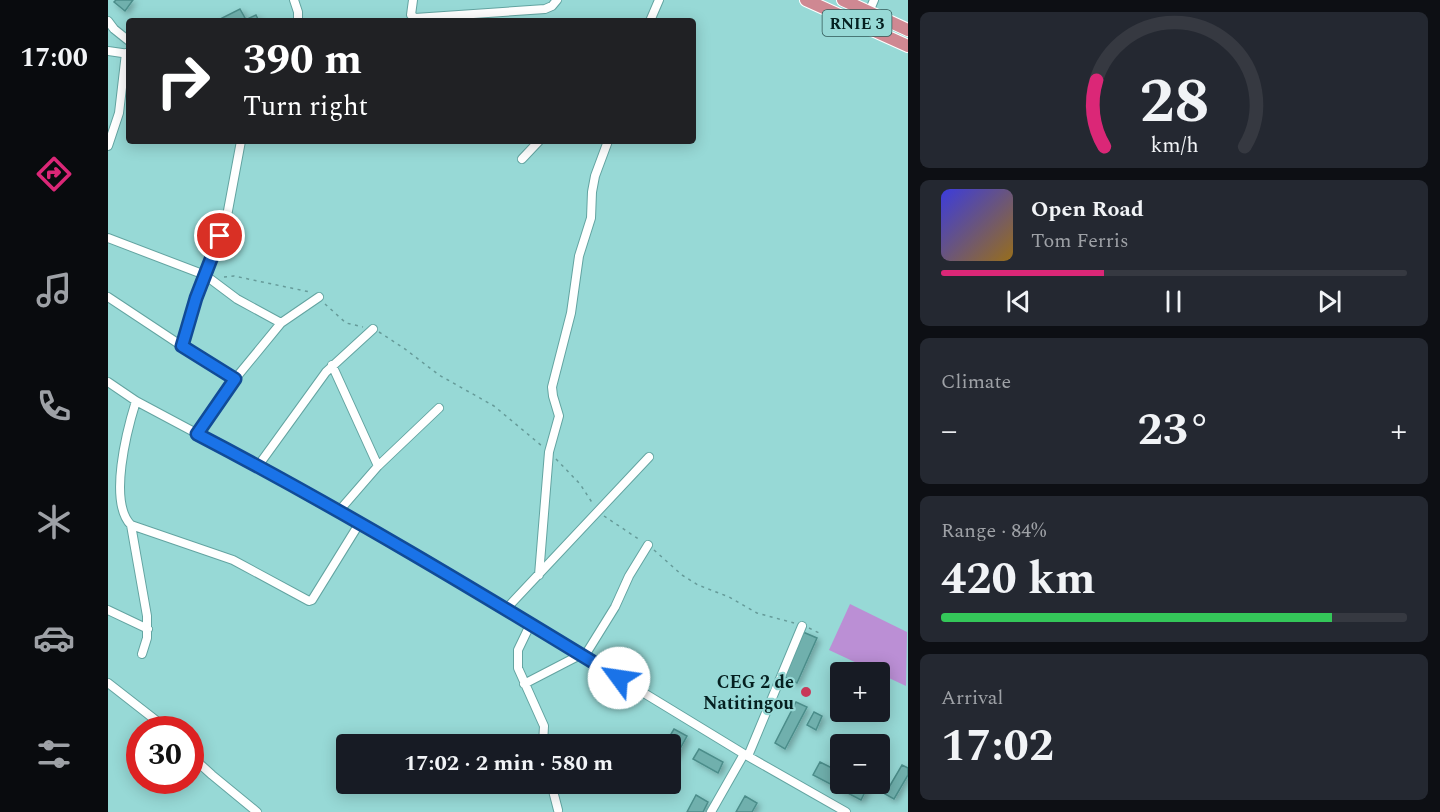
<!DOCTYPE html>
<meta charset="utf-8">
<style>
:root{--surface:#171b24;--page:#242831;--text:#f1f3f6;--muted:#9ea1a6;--line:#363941;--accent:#db2777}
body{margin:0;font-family:Spectral,serif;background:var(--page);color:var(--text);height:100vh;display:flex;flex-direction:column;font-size:22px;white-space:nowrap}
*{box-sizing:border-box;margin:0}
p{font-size:20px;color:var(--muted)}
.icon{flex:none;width:33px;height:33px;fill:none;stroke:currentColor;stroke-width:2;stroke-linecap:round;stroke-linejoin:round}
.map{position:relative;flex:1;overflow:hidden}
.details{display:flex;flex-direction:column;gap:12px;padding:12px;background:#0d0f14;width:532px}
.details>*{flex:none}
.guide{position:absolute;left:18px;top:18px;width:570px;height:126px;border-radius:6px;box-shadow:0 3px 15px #0003;background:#202124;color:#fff;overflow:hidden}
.fabs{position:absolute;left:722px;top:662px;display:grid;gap:12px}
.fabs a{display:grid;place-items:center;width:60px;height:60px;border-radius:6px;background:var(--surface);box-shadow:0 3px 15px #0003;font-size:30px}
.speed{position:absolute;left:18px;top:716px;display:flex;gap:12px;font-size:30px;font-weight:700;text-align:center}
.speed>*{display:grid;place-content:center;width:78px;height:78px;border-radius:50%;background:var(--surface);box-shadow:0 3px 15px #0003;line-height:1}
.speed .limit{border:9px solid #d22;background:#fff;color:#111}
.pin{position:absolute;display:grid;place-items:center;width:51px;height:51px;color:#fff;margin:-26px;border:3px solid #fff;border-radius:50%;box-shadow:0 2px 6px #0007}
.me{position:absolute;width:66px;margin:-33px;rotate:301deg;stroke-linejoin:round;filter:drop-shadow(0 0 4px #0008)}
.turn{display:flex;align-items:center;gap:21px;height:126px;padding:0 18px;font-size:27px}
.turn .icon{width:78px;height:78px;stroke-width:2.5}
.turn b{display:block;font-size:42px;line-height:51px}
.big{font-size:45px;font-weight:700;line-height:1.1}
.details .card{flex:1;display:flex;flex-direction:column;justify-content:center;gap:9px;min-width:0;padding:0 21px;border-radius:9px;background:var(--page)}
.details .dial{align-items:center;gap:0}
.dial svg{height:156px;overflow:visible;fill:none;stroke:var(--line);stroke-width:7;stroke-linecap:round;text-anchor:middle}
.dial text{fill:var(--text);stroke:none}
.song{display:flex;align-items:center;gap:18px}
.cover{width:72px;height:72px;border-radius:9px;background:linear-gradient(135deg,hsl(240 70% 55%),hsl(40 70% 35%))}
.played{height:6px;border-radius:3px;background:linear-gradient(90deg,var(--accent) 35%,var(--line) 35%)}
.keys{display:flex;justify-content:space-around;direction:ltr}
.heat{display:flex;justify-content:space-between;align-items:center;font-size:33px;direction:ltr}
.charge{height:9px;border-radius:4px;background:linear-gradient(90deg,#34c759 84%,var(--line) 0)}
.trip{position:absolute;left:228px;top:734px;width:345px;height:60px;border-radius:6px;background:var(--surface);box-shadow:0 3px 15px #0003;font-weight:700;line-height:60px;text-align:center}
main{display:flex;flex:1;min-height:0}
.menu{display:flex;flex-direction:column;width:108px;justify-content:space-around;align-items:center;background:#090b0e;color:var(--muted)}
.menu .icon{width:42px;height:42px}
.menu .selected{color:var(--accent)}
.menu b{font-size:27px;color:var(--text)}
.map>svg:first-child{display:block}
</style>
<main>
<nav class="menu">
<b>17:00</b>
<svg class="icon selected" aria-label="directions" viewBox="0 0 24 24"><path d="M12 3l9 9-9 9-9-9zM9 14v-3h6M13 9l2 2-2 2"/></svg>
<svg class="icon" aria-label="music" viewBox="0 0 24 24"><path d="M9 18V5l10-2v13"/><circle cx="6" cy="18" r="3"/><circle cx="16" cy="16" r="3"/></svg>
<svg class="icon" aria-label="phone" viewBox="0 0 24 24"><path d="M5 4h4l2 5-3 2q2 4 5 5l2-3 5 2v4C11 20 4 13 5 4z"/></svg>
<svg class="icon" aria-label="climate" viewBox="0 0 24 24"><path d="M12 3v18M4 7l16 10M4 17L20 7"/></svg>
<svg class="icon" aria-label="car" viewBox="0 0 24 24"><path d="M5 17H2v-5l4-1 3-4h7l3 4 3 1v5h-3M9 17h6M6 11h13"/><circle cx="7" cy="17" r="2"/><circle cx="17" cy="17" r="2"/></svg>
<svg class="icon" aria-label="filters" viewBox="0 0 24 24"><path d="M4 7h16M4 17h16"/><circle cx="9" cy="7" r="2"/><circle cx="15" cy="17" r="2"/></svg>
</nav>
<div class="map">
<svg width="800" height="812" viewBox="0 0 800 812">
<defs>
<filter id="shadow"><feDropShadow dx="3" dy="3" stdDeviation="3" flood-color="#0004"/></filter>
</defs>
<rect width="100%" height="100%" fill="#97d9d6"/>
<path fill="#bb8fd5" d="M742,604L799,632L798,686L721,650Z"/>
<path fill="#6fb0ad" stroke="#4c8d8a" stroke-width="1.5" filter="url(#shadow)" d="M8,0H25L17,11L6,2Z
M132,9L137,18L131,21H113L112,19Z
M148,15L151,21H140L139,19Z
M695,632L709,638L689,683L675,676Z
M688,702L699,707L677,749L667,743Z
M706,712L714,716L708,730L699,725Z
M566,729L579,736L568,756L562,753V744H557Z
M591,749L615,762L610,773L585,759Z
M712,762L732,772V783H753L760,786L753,800L705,775Z
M794,765L800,768V775L786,799L777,794Z
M588,795L600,802L595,812H579Z
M637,796L649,803L644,812H628Z"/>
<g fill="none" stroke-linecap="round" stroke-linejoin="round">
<g stroke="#63a4a1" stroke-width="10">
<path id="minor" d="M186,0L190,12V21
M305,0L303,15L307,18L437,9L444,6L449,0
M761,12L766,0
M0,21L6,29L21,41
M542,21L551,0
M0,51L21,54
M0,146L11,113L18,53
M414,159L431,141
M0,238L97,275L129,299L173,323L127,379
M0,297L74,346
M173,323L211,297
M224,365L270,466
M0,382L28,401L150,466L398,609L636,754L738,812
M28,401C19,430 0,502 23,525L125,560L201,601L204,600L251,524
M89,434L127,379L74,346L88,298L119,216L133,141
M150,466L218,372L265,329
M230,512L270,466L331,408
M23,525L39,616V638L34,654
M431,575L441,452L451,416L445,396L444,387L463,313L471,256L483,218L484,192L487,176L500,141
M398,609L541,457
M0,610L40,629
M422,625L410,650V668L436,726L435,744
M476,657L507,607L521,576L540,545
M0,683L59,729
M416,684L472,655
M82,755L104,775L149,812
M640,756L694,626
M443,783L450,810
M603,812L636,754"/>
</g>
<g stroke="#fff" stroke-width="14">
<path id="trunk" d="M698,0L800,46
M735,0L800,30"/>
</g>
<path stroke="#669b99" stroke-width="1.5" stroke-dasharray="3 4.5" stroke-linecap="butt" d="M116,277L126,276L202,292
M217,304L238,323L255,327
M271,332L297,349L331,375L386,406L434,446
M448,459L472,484L485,504
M496,516L532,540
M546,550L574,575L590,585L621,597L649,613L686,623
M701,628L713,634"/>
<use href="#minor" stroke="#fff" stroke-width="8"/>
<use href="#trunk" stroke="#cf8892" stroke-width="12"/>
</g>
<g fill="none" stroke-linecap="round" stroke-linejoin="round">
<g stroke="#114b97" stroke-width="15">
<path id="route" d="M112,236L88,298L74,346L127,379L89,434C233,509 372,593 511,678"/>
</g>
<use href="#route" stroke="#1a73e8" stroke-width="10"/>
</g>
<circle fill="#c83858" stroke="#97d9d6" stroke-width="2" cx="698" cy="692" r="6"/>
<g text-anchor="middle" stroke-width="4.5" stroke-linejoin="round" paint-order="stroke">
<rect fill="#97d9d6" stroke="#315857" stroke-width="1.5" x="714.5" y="10" width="69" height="26" rx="4.5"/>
<g font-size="16" font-weight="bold" fill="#052020">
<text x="749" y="29">RNIE 3</text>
</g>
<g font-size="18" font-weight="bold" fill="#052020" stroke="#97d9d6" text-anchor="end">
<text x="686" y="688">CEG 2 de<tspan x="686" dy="21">Natitingou</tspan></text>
</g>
</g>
</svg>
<div class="fabs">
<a>+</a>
<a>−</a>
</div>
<div class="speed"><div class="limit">30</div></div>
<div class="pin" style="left:112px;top:236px;background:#d93025"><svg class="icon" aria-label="arrive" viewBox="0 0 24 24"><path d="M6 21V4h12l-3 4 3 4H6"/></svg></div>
<svg class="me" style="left:511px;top:678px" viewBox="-20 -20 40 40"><circle r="19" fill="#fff"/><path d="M0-13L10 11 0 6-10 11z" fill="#1a73e8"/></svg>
<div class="trip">17:02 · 2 min · 580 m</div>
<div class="guide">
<div class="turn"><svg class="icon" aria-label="right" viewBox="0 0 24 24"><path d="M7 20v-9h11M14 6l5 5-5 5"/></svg><div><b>390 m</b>Turn right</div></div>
</div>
</div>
<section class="details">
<div class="card dial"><svg viewBox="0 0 100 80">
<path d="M14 69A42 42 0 1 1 86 69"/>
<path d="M14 69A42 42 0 0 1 10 35" stroke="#db2777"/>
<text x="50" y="56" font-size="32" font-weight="700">28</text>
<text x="50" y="72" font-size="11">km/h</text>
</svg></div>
<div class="card">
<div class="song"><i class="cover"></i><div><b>Open Road</b><p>Tom Ferris</p></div></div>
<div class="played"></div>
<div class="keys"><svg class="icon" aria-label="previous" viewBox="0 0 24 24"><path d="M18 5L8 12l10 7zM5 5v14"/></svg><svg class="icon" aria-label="pause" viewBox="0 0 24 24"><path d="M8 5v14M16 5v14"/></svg><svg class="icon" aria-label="next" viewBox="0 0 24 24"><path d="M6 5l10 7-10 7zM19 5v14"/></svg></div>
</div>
<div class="card"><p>Climate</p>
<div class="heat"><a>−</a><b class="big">23°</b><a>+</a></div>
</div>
<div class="card"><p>Range · 84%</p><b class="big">420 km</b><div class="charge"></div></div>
<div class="card"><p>Arrival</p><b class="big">17:02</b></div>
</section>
</main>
